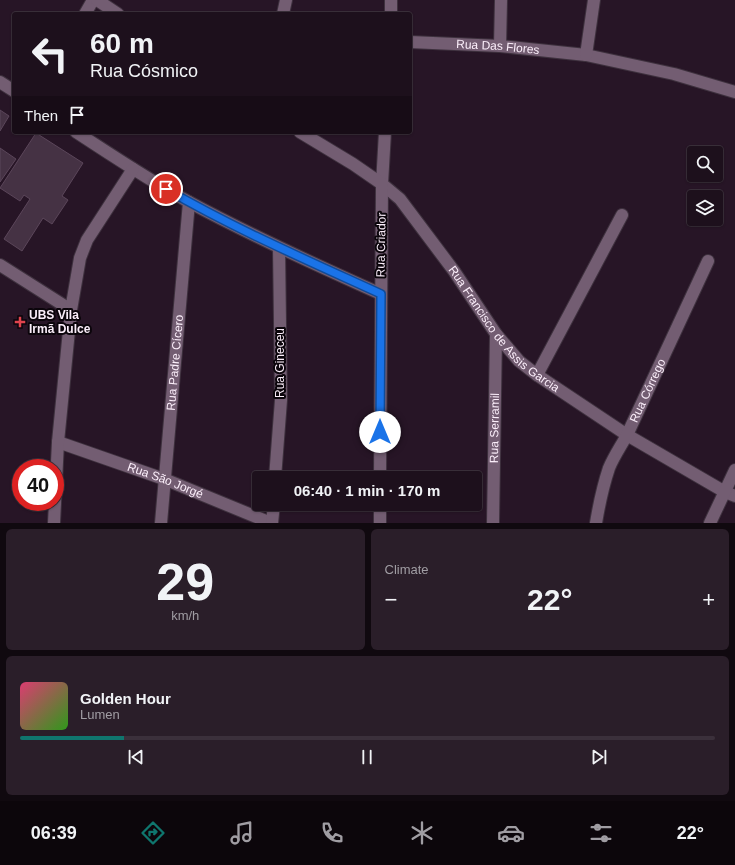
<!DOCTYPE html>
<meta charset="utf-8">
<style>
:root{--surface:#1d101c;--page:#2a1e29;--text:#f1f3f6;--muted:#a09da3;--line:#3b303b;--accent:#0f766e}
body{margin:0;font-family:Helvetica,sans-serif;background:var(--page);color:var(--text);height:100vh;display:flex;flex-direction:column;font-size:15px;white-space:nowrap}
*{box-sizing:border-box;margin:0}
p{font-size:13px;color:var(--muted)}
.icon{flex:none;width:22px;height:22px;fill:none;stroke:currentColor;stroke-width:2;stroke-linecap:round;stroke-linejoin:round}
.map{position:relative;height:523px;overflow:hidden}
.side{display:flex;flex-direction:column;gap:6px;padding:6px;background:#10090f;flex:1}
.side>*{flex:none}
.banner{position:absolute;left:12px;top:12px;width:400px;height:122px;border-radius:4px;box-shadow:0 1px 3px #0004,0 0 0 1px var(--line);background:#1d101c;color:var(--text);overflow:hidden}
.buttons{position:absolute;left:687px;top:146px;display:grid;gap:8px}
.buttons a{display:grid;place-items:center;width:36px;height:36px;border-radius:4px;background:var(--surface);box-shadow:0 1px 3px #0004,0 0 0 1px var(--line);font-size:20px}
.speed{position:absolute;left:12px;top:459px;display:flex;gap:8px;font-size:20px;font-weight:700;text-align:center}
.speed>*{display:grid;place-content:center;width:52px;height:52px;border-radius:50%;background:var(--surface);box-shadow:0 1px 3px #0004,0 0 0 1px var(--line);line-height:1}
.speed .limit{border:6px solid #d22;background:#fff;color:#111}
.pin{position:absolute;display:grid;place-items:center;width:34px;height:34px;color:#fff;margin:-17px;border:2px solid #fff;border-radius:50%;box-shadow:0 1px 4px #0007}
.me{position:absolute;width:44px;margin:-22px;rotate:0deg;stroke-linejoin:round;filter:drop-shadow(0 0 3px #0008)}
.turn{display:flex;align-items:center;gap:14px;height:84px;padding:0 12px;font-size:18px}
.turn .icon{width:52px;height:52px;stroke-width:2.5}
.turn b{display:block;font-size:28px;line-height:34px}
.then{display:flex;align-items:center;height:38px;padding:0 12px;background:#0003;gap:8px;font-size:15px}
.big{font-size:30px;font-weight:700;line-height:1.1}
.side .card{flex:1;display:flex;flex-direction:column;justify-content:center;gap:6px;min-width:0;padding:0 14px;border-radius:6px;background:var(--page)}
.side .dial{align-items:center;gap:0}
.dial b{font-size:52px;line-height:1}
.song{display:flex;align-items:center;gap:12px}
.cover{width:48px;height:48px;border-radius:6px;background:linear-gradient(135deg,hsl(340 70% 55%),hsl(110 70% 35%))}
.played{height:4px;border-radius:2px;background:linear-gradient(90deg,var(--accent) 15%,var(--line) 15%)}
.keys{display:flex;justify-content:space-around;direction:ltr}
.heat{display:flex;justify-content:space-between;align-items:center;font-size:22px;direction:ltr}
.side .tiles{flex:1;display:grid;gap:6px;grid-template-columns:1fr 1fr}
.card:last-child{grid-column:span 2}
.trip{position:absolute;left:252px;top:471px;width:230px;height:40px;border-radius:4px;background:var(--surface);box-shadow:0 1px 3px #0004,0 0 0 1px var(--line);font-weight:700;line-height:40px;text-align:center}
.tabs{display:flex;height:64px;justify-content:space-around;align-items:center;background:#0c060b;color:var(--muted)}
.tabs .icon{width:28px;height:28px}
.tabs .selected{color:var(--accent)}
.tabs b{font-size:18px;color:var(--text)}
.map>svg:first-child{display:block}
</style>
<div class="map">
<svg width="735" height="523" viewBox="0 0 735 523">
<rect width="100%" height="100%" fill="#271526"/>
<path fill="#453244" stroke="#5b465a" d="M0,110L9,116L0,131Z
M36,133L83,163L62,196L68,200L52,224L43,218L22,251L4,239L30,199L24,195L20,201L0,188Z
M0,148L16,159L0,182Z"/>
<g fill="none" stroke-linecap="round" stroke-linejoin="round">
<g stroke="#3e313e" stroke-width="14">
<g id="minor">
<path d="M85,14L93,0"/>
<path d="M283,14L286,0"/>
<path d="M391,14V0"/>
<path id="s1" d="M410,42L500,46L586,55L674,74L735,92"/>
<path d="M500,46L501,0"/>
<path d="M586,55L594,0"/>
<path d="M0,82L14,91"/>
<path d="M76,132C113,156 150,181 189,202C252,236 316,265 381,294"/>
<path id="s2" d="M385,132L382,184L400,199L454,271L496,334L519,361L537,375L627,435L725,492L735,496"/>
<path d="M0,265L71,310"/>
<path d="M537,375L622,215"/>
<path id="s3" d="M58,442L164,479L271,523"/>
<path d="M275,478L281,400L279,248"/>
<path d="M54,523L58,442L71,310L80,258L87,240L133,169"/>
<path id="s4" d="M161,523L189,202"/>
<path d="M272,523L274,504"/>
<path id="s5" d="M493,523L496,334"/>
<path id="s6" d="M596,523C599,505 603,486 609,468C614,456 621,446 627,435L708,261"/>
<path d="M710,523L735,470"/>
</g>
</g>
<g stroke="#3e313e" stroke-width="14">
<path id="tertiary" d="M97,0L118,14
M300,132L353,164L382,184L380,478
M380,504V523"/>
</g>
<use href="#minor" stroke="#735d72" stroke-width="12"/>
<use href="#tertiary" stroke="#735d72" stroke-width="12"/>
</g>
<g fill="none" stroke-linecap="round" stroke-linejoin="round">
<g stroke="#114b97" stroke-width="10">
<path id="route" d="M166,189C235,229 309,261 381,294L380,432"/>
</g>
<use href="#route" stroke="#1a73e8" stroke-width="7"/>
</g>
<path fill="#e0444e" stroke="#0b050b" stroke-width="1.5" d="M18 316h4v4h4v4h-4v4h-4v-4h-4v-4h4z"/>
<g text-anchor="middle" stroke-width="4" stroke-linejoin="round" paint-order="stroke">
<g font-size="12" fill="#fbeefa" stroke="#0b050b">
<text dy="4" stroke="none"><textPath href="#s1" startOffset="88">Rua Das Flores</textPath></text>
<text transform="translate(381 245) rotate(-89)" y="4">Rua Criador</text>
<text dy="4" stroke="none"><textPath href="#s2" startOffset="243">Rua Francisco de Assis Garcia</textPath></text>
<text dy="4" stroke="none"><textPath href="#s4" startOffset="161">Rua Padre Cícero</textPath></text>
<text transform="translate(280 363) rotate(-90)" y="4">Rua Gineceu</text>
<text dy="4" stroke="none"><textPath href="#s6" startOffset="143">Rua Córrego</textPath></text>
<text dy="4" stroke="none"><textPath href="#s5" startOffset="95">Rua Serramil</textPath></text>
<text dy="4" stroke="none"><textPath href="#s3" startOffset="114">Rua São Jorgé</textPath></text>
</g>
<g font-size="12" font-weight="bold" fill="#fbeefa" stroke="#0b050b" text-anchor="start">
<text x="29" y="319">UBS Vila<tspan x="29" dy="14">Irmã Dulce</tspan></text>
</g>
</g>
</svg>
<div class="buttons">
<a><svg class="icon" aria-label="search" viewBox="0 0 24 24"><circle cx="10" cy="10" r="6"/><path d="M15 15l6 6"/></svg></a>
<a><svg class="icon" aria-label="layers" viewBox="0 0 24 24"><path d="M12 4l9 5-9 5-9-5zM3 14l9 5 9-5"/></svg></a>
</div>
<div class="speed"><div class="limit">40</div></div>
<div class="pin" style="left:166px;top:189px;background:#d93025"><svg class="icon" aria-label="arrive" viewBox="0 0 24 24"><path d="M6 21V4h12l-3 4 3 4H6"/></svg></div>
<svg class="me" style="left:380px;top:432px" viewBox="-20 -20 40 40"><circle r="19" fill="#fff"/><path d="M0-13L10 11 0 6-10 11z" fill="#1a73e8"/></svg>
<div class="trip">06:40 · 1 min · 170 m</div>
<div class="banner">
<div class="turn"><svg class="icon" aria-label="left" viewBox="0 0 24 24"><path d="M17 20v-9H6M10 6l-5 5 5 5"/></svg><div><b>60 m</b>Rua Cósmico</div></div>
<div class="then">Then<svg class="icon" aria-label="arrive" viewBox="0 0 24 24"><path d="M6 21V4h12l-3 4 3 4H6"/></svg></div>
</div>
</div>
<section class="side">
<div class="tiles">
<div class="card dial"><b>29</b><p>km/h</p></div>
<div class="card"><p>Climate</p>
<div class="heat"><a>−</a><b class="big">22°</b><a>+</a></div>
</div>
<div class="card">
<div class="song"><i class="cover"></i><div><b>Golden Hour</b><p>Lumen</p></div></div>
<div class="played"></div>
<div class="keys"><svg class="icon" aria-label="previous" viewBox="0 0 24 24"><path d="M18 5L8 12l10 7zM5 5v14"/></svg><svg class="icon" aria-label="pause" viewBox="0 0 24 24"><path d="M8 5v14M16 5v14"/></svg><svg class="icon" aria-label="next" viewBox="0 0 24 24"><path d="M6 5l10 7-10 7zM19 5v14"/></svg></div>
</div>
</div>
</section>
<nav class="tabs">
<b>06:39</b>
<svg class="icon selected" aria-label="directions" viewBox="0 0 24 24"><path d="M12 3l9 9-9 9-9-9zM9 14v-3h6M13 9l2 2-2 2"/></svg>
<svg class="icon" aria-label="music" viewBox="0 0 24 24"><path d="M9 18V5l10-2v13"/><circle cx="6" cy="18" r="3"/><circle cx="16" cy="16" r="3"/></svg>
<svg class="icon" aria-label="phone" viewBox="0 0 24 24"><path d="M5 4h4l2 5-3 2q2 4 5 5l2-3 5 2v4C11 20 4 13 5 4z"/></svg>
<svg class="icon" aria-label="climate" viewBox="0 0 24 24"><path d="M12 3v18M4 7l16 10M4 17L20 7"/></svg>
<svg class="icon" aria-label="car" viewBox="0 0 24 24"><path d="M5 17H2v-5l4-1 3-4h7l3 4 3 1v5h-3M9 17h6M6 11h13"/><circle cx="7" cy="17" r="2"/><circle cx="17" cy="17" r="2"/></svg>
<svg class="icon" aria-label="filters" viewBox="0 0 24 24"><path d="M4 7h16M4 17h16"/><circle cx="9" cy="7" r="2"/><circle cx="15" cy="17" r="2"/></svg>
<b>22°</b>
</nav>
